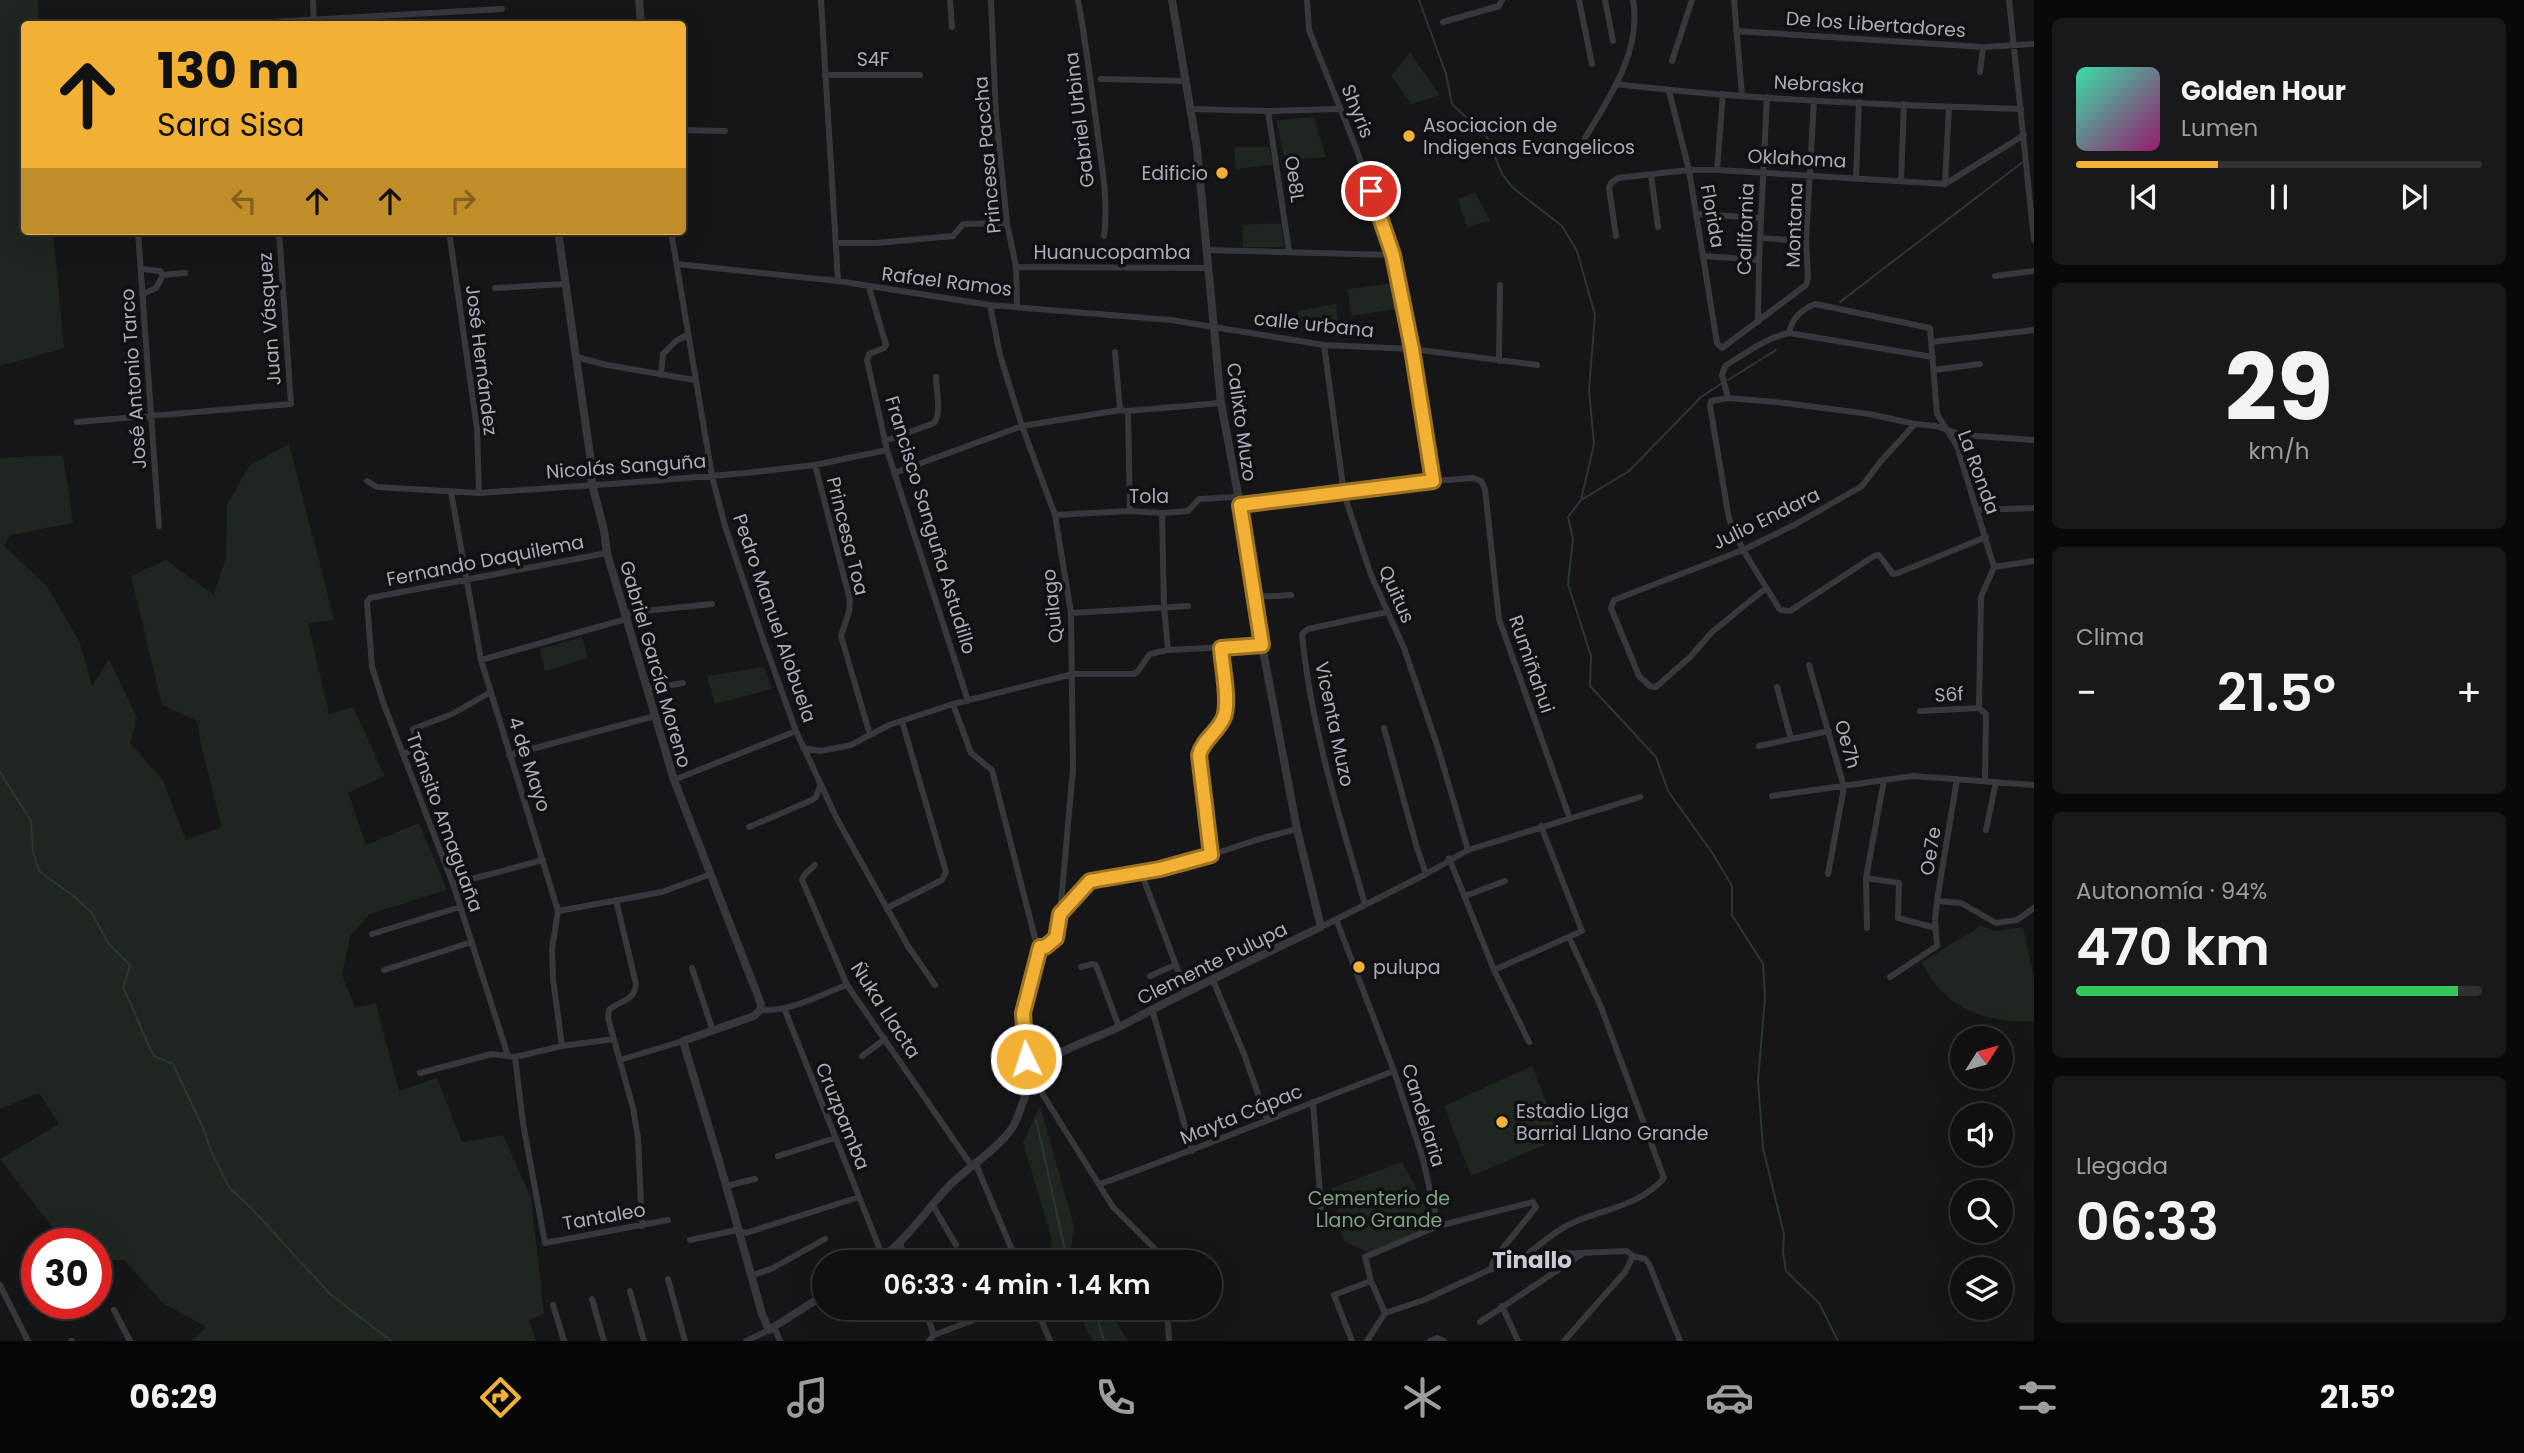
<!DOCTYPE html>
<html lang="es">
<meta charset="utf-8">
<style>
:root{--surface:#101012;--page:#19191b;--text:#f1f3f6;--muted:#9c9d9f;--line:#303032;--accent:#f2b134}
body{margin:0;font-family:Poppins,sans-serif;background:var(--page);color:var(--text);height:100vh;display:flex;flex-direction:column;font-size:26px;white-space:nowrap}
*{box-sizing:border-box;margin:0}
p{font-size:23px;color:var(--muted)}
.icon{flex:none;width:38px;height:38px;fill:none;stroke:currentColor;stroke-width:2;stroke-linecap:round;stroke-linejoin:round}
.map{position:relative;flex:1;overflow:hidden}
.panel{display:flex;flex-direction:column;gap:18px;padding:18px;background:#09090a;width:490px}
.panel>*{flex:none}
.hud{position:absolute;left:21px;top:21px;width:665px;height:214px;border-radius:7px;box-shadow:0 7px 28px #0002,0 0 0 2px var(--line);background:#f2b134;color:#111;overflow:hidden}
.needle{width:46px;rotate:53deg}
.controls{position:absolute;left:1950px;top:1026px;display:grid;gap:14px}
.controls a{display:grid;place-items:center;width:63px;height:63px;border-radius:50%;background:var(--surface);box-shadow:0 7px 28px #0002,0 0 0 2px var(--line);font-size:35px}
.speed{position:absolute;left:21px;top:1228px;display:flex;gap:14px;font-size:35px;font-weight:700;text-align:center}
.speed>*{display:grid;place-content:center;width:91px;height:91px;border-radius:50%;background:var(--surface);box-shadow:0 7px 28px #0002,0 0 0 2px var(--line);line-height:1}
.speed .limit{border:10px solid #d22;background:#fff;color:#111}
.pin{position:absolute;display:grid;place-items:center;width:60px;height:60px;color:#fff;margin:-30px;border:4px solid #fff;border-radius:50%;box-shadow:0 2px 7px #0007}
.me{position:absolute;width:77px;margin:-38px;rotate:356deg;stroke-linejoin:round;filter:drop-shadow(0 0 5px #0008)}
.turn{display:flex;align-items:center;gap:24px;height:147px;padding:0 21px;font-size:32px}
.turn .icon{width:91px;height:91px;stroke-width:2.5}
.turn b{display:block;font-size:49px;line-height:60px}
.lanes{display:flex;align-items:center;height:66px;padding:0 21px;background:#0003;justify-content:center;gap:35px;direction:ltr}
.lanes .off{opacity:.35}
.big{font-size:52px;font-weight:600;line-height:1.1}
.panel .tile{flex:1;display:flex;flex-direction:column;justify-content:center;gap:10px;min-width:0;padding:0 24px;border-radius:10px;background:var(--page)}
.panel .dial{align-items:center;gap:0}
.dial b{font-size:91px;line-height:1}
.song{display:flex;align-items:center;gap:21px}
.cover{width:84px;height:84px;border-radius:10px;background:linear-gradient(135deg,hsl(160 70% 55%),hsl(320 70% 35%))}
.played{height:7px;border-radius:4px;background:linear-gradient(90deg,var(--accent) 35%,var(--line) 35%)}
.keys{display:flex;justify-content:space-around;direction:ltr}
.heat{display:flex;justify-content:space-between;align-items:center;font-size:38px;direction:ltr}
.charge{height:10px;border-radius:5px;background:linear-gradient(90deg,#34c759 94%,var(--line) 0)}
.trip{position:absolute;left:812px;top:1250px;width:410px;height:70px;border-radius:35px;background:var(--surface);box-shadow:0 7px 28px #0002,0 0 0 2px var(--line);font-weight:600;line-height:70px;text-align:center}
.tabs{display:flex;height:112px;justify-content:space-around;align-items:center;background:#060607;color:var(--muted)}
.tabs .icon{width:49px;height:49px}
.tabs .current{color:var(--accent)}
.tabs b{font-size:32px;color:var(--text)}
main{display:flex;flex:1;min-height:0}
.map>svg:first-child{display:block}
</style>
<main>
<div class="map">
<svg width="2034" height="1341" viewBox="0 0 2034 1341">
<rect width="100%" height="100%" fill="#161618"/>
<path fill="#1e261f" d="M0,0H38L39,24H24V231H53L64,348L0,366Z
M1410,53L1440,95L1411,104L1391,75Z
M1314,117L1326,157L1285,160L1276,120Z
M1234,147H1269L1273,165L1236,169Z
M1475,192L1490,220L1467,228L1458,199Z
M1281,223L1284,247H1243L1242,225Z
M1393,283L1397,309L1351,316L1348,289Z
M1336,304L1339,331H1301L1297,311Z
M289,444L334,620L308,623L329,714L353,707L385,776L348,793L366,845L419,823L447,890L370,914L350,936L342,975L355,1007L376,1004L399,1091L437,1078L462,1142L503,1135L531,1198L544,1314L529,1320L536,1341H192L206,1327L164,1304L124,1260L96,1261V1244H65L0,1159L59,1124L39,1093L0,1109V458L63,455L73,523L10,535L4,546L47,586L80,643L92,686L109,659L137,718L130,743L163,781L186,840L222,827L202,749L197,721L162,705L131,576L166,560L214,595L226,557L227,505L249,466Z
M582,637L588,658L545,671L540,649Z
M764,667L772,689L715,704L707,676Z
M1981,926L1995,931L2023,927L2034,978V1021C1987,1025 1942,1007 1922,962Z
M1532,1066L1561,1138L1471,1176L1444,1106Z
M1040,1106L1074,1226L1071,1248L1079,1262H1053L1051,1236L1023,1143Z
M1402,1162L1436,1225L1369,1253L1344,1241L1332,1188Z
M1076,1307H1107L1128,1341H1092Z"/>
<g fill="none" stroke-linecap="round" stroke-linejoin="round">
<path stroke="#2c353c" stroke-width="2" d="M1419,0L1446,74L1452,104L1487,137L1502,174L1513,188L1562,226L1577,251L1595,315L1589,390L1594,444L1581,500L1568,517L1573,539L1568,584L1591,656L1590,686L1656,757L1668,791L1713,854L1732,886V915L1763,964L1765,997L1758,1081L1763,1148L1784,1234L1783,1252L1786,1271L1819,1303L1838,1341
M1840,302L2024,161
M1728,380L1776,350
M1583,499L1629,471L1701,397L1721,384
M0,772L31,821L33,851L39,871L76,898L92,913L108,943L130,965L123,988C135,1010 142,1034 154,1056L173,1064L204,1130L212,1153L229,1187L254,1211L330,1294L391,1341
M1036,1121C1048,1168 1056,1215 1068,1262
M1094,1307L1104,1341"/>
<path stroke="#37383d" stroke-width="6" d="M313,0L314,24
M821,0L838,281
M950,0L952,27
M991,0L996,115L1007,223L1016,267L1017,306
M1078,0C1086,43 1091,85 1097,128C1101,163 1109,201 1104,236
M1307,0L1309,30L1356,148L1393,255L1412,349L1433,481
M1579,0L1592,64
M1605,0L1613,41
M1734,0L1742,95
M2009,0L2034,240
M1443,22L1499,6L1502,0
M237,24L502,9
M1736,31L1983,47L2034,44
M1672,61L1692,0
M1980,72L1983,47
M825,75H920
M1101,79L1186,81
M1616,84C1750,100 1886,105 2021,109
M1669,91L1689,170L1717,343L1722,348L1806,285L1808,278L1806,241L1814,100
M1191,109L1268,111L1340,109
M1268,111L1289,251
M682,130L725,131
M1585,138C1610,97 1642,50 1633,0
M1717,170L1723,94
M1651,175L1658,227
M1856,178L1859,102
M1901,181L1904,104
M1945,184L1949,107
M1696,214L1761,218
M138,231L159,526
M449,231L477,428L479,493
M671,231L712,476L725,526L764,642L796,731L836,817L908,946L935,985
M1616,236L1609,188L1611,183L1618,178L1689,170H1717L1945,184L2024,135
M1761,238L1806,241
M836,243H876L953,236L963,224L1007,223
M1206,250L1393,255
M1704,256L1759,260
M677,264L838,281L990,305L1171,320L1324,345L1412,349L1537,365
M1016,267L1207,268
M141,269L160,271L163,275
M1995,276L2034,271
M869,287L886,345L884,348L869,354L867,360L887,450L968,701
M495,288L565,284
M143,294L156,288L163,275L185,273
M990,305L1000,355L1022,426L1055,515L1071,613L1073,769L1060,914
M1758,322L1759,260L1767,97
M1789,333C1792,319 1802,309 1815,304L1930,328L1937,414L1957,446L1994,567L1981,597L1979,708L1986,714L1985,781
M1932,342L2034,330
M1324,345L1344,494L1371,575L1404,648L1438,748L1468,850
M1115,352L1120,410
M576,357L607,365L695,380
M1499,361L1500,285
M1934,370L1980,364
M661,375L663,354L676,341L687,335
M1728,398L1722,375L1725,366C1746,353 1765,338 1789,333L1933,357
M1128,411L1130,511
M77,422L291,404L279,231
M885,441L934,423C942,414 936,390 936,377
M815,465L850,600L849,612L841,636L870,735
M894,473L1022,426L1120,410L1128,411L1221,403
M367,481L377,487L479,493L625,483L746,473L815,465L887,450
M451,492L481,660L558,911L552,949L553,979L562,1046
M1240,505L1433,481L1473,478L1481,481L1485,489L1499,619L1570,819
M1977,510L2034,508
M1162,513L1164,606L1168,650
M1055,515L1130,511L1162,513L1188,511L1199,499L1237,497
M1986,537L1898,573L1893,574L1879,555L1874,556L1790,611L1780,610L1743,550L1729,519L1710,406L1711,401L1728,398L1785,403L1869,414L1915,424L1936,426L1963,435L2034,440
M1994,567L2034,561
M1766,588L1712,632L1690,657L1656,687L1650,686L1639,676L1611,608L1614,600L1743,550L1796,524L1862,486L1881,461L1915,424
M1254,597L1291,595
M624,613L712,604
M1071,613L1188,606
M1221,648C1222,668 1230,705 1221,722C1215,734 1203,741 1199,755L1211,855L1256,840L1297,829
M481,660L626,619
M1809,665L1844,787L1828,874
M1777,687L1791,739
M647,689L683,683
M953,704L971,753L992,770L1036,942L1040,947
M1920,711L1979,708
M1384,728L1417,848L1426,874
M1759,746L1829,731
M803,748L821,751L851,745L889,725L953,704L1073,674H1134L1138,671L1150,654L1168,650L1262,645
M403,755L417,746L413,729L452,714L491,692
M509,755L655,716
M674,780L796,731
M1772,796L1913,776L2034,785
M749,827L812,800L816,797L820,786
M1986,830L1996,782
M1449,858L1494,970L1529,1042
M815,865L805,874L802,880L847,985L971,1165
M1141,872L1186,992
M1866,878L1899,883L1898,918L1936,928
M453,884L543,860
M1465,896L1505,881
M616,900L636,984C634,1002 620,1000 609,1010L608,1018L633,1108L638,1138L642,1226
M1937,901L1961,903L1996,923L2017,920L2034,908
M1365,904C1339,815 1311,727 1302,634L1308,629L1387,612
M887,908L942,880L946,872L902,721
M558,911L662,892L711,874
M1336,919L1394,1071L1423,1159L1438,1226
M1321,927L1426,874L1468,850L1640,797
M1867,928L1866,878L1884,780
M372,934L460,907
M1040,947H1045L1056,938L1060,914L1090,881L1160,869L1211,855
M1081,967L1092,964L1096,965L1119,1027
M692,968L713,1031
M384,970L472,942
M1494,970L1582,931L1541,826
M1150,976L1175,965
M1890,977L1937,946L1935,919L1937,901L1957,779
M1212,978L1244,1054L1267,1119
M784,1008L883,1257
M1152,1009L1192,1151
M760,1010C789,1013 821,994 847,985
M508,1056L453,884L383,702L372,667L367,602L370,598L607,553
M862,1056L885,1039
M515,1057L523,1123L545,1243L668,1220
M620,1060L683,1041
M1036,1070L1043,1095L1113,1207L1168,1262
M420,1073L492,1054L515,1057L562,1046L614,1039
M1034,1075L1026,1059L1023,1013L1040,947
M1313,1102L1321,1208
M778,1156L835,1138
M975,1162L1017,1262
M1100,1184C1199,1149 1296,1108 1394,1071
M726,1186L755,1179
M932,1204L956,1245
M690,1240L737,1230L746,1233L859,1197
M900,1243L907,1262
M1633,1256L1645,1259L1649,1264L1680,1341
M1520,1260C1536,1248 1551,1234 1568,1225C1603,1208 1637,1208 1664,1178L1601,1007L1569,937
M751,1276L773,1268L825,1239
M668,1279L685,1341
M0,1285L28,1341
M630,1291L644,1341
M592,1299L604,1341
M553,1305L564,1341
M1502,1306L1518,1341
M924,1307L934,1335L929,1341
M1036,1307L1050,1341
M1167,1307L1169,1341
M114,1310L130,1341
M1385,1313L1371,1281L1365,1257L1438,1226L1533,1202L1536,1207L1495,1258L1491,1269L1557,1254L1627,1251L1633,1256L1625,1272L1564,1341
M1385,1313L1424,1300L1491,1269
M1480,1322L1582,1254
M774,1327L780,1341
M934,1335L1008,1307
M71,1341H72
M746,1341L769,1330
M1352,1341L1334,1295L1371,1281
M1367,1341L1385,1313
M1430,1341L1437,1338L1444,1341"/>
<path stroke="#37383d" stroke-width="8" d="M639,0L641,24
M558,231L590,455L592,484L604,530L607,553L674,780L761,1004L760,1010L754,1016L683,1041L722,1171L762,1314L769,1330L824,1295
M876,1262C907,1241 927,1208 953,1182C972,1165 997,1149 1012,1128C1022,1113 1029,1075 1040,1066C1064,1047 1095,1039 1121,1026C1187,991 1253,959 1321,927L1297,829L1262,645L1240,505L1221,403L1197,148L1172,0"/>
</g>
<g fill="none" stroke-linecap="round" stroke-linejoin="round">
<g stroke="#9d7322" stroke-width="18">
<path id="route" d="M1026,1059L1023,1013L1040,947H1045L1056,938L1060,914L1090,881L1160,869L1211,855L1199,755C1203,739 1219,731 1224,717C1230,701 1222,666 1221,648L1262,645L1240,505L1433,481L1412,349L1393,255L1371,191"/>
</g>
<use href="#route" stroke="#f2b134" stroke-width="12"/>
</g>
<g fill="#f2b134" stroke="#111113" stroke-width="2.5">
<circle cx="1409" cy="136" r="7"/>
<circle cx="1222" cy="173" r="7"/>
<circle cx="1359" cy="967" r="7"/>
<circle cx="1502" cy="1122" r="7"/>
</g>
<g text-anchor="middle" stroke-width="7" stroke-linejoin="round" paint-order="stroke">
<g font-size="19" fill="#a8adb8" stroke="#111113">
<text transform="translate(1876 24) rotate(4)" y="7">De los Libertadores</text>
<text x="873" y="66">S4F</text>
<text transform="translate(1819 84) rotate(3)" y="7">Nebraska</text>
<text transform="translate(1358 111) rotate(68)" y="7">Shyris</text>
<text transform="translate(1079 120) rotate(-97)" y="7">Gabriel Urbina</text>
<text transform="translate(987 155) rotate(-95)" y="7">Princesa Paccha</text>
<text transform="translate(1797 158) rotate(3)" y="7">Oklahoma</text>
<text transform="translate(1295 179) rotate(82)" y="7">Oe8L</text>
<text transform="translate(1713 216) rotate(80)" y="7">Florida</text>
<text transform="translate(1794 225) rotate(-88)" y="7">Montana</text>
<text transform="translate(1745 229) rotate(-88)" y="7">California</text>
<text x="1112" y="259">Huanucopamba</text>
<text transform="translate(947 281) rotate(7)" y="7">Rafael Ramos</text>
<text transform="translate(269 319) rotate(-94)" y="7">Juan Vásquez</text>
<text transform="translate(1314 324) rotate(6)" y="7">calle urbana</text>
<text transform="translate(482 360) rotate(83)" y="7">José Hernández</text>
<text transform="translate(133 379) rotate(-94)" y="7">José Antonio Tarco</text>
<text transform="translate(1242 422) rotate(82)" y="7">Calixto Muzo</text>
<text transform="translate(626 466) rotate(-4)" y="7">Nicolás Sanguña</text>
<text transform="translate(1979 472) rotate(70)" y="7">La Ronda</text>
<text x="1149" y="503">Tola</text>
<text transform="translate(1766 518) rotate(-26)" y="7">Julio Endara</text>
<text transform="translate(931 525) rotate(73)" y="7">Francisco Sanguña Astudillo</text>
<text transform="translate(848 536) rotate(76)" y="7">Princesa Toa</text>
<text transform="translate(485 560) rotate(-11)" y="7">Fernando Daquilema</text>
<text transform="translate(1397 594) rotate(66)" y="7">Quitus</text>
<text transform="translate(1052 606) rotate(-96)" y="7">Quilago</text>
<text transform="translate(775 618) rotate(71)" y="7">Pedro Manuel Alobuela</text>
<text transform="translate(656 664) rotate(74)" y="7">Gabriel García Moreno</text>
<text transform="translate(1532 664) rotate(71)" y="7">Rumiñahui</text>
<text transform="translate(1949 694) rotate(-3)" y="7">S6f</text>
<text transform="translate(1335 724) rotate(78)" y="7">Vicenta Muzo</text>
<text transform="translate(1848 744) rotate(74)" y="7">Oe7h</text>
<text transform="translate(530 764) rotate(72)" y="7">4 de Mayo</text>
<text transform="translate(445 822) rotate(70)" y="7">Tránsito Amaguaña</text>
<text transform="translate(1930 851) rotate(-81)" y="7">Oe7e</text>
<text transform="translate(1212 963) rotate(-26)" y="7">Clemente Pulupa</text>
<text transform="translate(886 1010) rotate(57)" y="7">Ñuka Llacta</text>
<text transform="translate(1241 1114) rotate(-22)" y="7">Mayta Cápac</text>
<text transform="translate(1424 1115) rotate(73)" y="7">Candelaria</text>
<text transform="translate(843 1116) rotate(68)" y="7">Cruzpamba</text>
<text transform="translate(604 1216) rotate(-10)" y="7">Tantaleo</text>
</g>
<g font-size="19" fill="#a8adb8" stroke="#111113" text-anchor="start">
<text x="1423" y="132">Asociacion de<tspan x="1423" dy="22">Indigenas Evangelicos</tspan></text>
<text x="1208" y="180" text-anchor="end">Edificio</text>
<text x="1373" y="974">pulupa</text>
<text x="1516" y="1118">Estadio Liga<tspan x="1516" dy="22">Barrial Llano Grande</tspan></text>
</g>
<g font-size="19" fill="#7fa381" stroke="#111113">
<text x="1379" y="1205">Cementerio de<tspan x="1379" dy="22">Llano Grande</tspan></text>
</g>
<g font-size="23" font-weight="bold" fill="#c9ccd4" stroke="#111113">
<text x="1532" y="1268">Tinallo</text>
</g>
</g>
</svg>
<div class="controls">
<a><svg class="needle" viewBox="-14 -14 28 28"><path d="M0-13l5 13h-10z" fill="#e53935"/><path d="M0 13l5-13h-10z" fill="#9c9d9f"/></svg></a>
<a><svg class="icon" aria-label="sound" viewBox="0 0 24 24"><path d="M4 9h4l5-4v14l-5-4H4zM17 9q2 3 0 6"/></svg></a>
<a><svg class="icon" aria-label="search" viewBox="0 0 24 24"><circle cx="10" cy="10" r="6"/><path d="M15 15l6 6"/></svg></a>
<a><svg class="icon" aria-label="layers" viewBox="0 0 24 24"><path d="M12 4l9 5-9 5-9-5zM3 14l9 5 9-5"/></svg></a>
</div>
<div class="speed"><div class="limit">30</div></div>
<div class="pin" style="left:1371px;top:191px;background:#d93025"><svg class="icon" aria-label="arrive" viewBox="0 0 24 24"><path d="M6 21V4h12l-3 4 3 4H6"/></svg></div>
<svg class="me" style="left:1026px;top:1059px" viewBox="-20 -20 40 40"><circle r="17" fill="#f2b134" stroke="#fff" stroke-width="3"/><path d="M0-11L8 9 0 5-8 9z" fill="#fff"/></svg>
<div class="trip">06:33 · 4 min · 1.4 km</div>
<div class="hud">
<div class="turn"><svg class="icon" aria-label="ahead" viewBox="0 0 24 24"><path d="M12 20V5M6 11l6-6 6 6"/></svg><div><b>130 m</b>Sara Sisa</div></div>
<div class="lanes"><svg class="icon off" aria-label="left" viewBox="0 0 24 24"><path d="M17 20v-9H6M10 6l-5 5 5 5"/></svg><svg class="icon" aria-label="ahead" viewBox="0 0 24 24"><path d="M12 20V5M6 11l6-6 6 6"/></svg><svg class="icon" aria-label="ahead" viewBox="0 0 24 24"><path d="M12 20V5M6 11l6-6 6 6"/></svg><svg class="icon off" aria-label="right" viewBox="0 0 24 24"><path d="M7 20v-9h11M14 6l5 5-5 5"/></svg></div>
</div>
</div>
<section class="panel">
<div class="tile">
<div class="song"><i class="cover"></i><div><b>Golden Hour</b><p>Lumen</p></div></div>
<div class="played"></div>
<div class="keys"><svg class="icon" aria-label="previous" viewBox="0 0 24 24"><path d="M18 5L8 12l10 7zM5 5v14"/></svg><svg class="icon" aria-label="pause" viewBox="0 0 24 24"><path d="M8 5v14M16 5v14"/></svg><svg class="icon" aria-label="next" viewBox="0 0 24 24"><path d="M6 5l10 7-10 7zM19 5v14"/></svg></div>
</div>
<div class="tile dial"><b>29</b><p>km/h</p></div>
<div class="tile"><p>Clima</p>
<div class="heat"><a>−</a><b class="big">21.5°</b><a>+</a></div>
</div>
<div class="tile"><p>Autonomía · 94%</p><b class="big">470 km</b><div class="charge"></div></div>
<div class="tile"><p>Llegada</p><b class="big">06:33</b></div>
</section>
</main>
<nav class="tabs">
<b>06:29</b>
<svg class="icon current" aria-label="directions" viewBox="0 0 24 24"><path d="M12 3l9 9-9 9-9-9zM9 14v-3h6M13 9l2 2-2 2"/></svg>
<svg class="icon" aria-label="music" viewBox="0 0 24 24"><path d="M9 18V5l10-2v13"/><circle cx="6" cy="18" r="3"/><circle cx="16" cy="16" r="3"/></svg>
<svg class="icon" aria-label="phone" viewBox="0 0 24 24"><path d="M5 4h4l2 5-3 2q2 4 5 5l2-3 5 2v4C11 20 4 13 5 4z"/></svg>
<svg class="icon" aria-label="climate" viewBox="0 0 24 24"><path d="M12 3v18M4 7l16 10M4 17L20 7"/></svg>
<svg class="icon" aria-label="car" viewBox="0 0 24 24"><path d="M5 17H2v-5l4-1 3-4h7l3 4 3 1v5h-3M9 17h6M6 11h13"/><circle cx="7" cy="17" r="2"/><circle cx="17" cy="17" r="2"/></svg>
<svg class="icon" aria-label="filters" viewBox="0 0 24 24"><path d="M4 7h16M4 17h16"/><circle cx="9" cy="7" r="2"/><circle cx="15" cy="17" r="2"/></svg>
<b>21.5°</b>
</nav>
